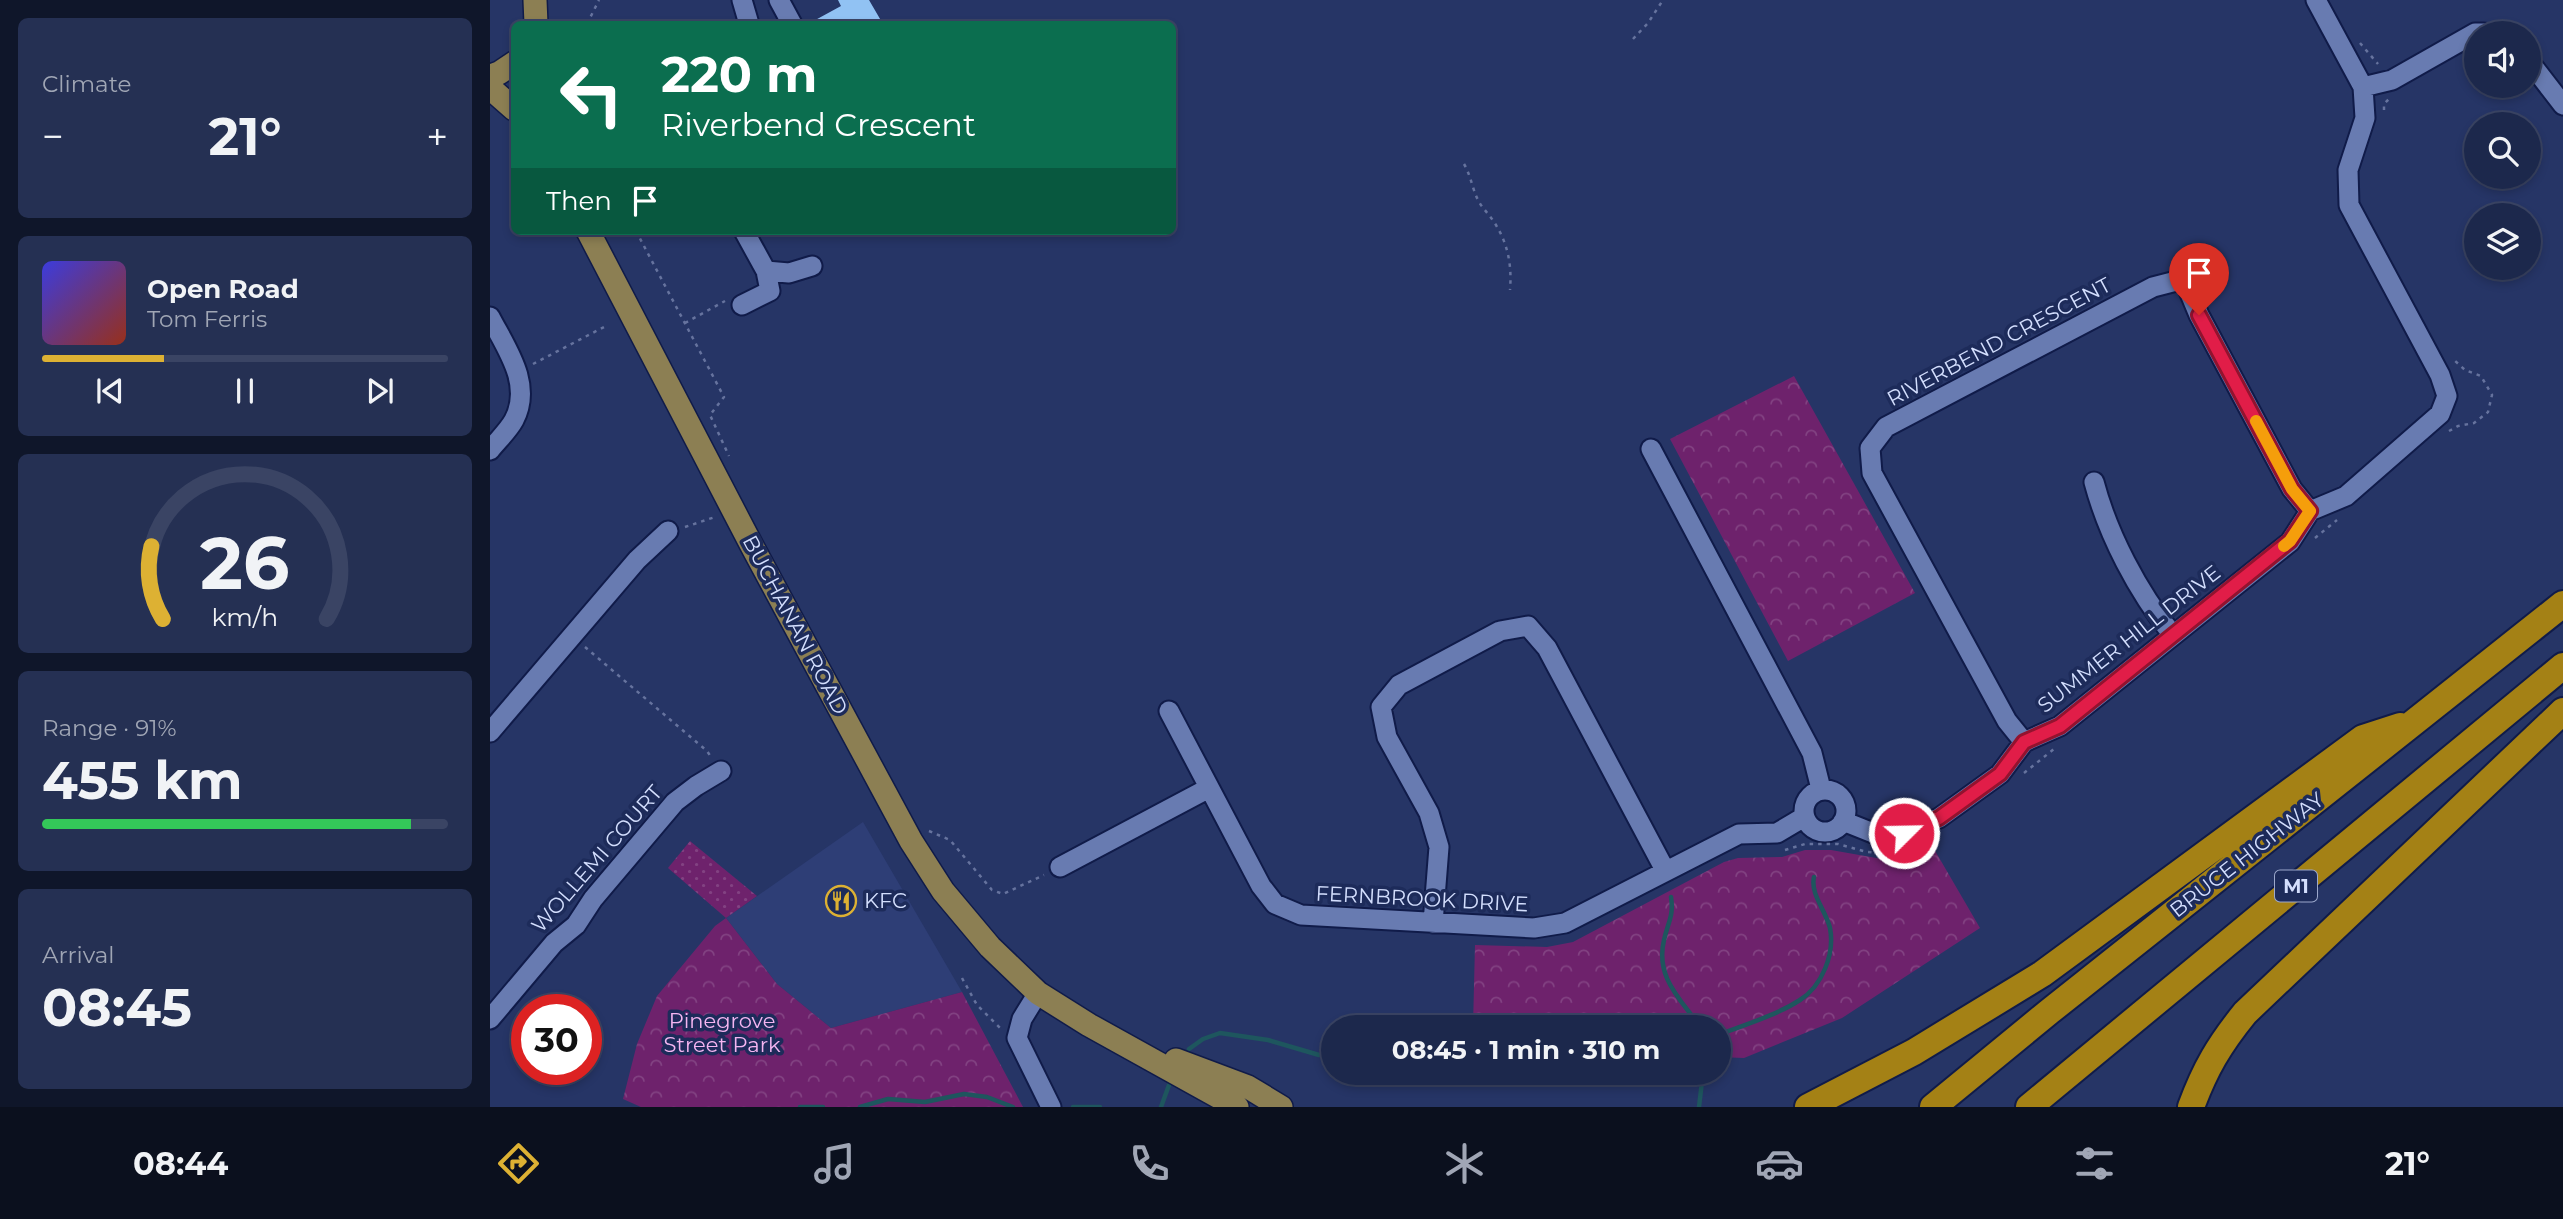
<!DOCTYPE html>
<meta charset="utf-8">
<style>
:root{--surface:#1c284c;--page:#253053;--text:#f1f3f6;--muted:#a0a6b5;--line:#3a4464;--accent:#ddb133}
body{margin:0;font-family:Montserrat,sans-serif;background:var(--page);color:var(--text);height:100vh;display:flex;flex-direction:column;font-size:26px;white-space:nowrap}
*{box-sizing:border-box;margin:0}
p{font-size:23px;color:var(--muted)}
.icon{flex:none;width:38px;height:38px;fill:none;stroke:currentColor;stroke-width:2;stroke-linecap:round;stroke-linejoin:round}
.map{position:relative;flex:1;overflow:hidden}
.side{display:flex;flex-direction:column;gap:18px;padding:18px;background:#0f162a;width:490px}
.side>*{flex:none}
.guide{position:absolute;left:21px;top:21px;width:665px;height:214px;border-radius:10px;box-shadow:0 4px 10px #0003,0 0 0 2px var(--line);background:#0b6e4f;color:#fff;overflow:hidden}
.controls{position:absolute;left:1974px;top:21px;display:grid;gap:14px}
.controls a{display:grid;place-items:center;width:77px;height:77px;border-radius:50%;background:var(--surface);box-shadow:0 4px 10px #0003,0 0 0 2px var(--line);font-size:35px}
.speed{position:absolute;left:21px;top:994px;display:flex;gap:14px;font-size:35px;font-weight:700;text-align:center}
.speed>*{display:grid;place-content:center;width:91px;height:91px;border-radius:50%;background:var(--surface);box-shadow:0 4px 10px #0003,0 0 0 2px var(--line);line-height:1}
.speed .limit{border:10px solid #d22;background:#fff;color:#111}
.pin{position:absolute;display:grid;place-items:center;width:60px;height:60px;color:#fff;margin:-72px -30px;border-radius:50% 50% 50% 0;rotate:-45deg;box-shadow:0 0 7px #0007}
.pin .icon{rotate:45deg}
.me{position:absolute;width:77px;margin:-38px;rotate:67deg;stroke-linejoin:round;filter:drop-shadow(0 0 5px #0008)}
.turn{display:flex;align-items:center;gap:24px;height:147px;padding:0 35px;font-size:32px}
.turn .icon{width:91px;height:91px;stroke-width:2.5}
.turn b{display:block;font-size:49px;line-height:60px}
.then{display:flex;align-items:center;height:66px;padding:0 35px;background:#0003;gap:14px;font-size:26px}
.big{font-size:52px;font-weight:700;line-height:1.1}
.side .tile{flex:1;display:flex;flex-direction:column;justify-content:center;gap:10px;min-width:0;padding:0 24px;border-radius:10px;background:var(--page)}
.side .dial{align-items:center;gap:0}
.dial svg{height:182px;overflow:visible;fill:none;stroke:var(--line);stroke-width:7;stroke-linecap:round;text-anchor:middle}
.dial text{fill:var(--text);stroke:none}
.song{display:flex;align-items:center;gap:21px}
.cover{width:84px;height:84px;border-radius:10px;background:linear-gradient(135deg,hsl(240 70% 55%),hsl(10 70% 35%))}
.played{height:7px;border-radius:4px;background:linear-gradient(90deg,var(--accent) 30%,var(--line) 30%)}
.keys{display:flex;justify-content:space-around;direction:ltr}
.heat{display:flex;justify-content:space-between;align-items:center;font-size:38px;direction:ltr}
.charge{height:10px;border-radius:5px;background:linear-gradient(90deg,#34c759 91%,var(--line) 0)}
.trip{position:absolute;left:831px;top:1015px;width:410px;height:70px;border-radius:35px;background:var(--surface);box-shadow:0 4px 10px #0003,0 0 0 2px var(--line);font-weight:700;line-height:70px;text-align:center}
.tabs{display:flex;height:112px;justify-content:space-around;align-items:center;background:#0b101e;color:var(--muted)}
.tabs .icon{width:49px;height:49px}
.tabs .current{color:var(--accent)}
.tabs b{font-size:32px;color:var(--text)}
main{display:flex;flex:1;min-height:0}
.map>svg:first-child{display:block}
</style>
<main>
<section class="side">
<div class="tile"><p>Climate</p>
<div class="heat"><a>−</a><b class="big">21°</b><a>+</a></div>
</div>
<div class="tile">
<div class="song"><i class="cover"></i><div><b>Open Road</b><p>Tom Ferris</p></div></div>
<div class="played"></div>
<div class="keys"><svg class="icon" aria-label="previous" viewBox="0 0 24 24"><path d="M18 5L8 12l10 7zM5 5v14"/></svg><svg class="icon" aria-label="pause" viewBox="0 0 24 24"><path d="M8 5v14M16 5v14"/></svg><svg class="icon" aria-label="next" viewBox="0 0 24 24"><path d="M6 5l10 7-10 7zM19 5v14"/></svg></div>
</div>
<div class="tile dial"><svg viewBox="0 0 100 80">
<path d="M14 69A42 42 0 1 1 86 69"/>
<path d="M14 69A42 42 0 0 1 9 37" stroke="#ddb133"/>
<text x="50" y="56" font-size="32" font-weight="700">26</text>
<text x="50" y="72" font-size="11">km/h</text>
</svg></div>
<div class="tile"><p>Range · 91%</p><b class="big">455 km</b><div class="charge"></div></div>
<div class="tile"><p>Arrival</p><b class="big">08:45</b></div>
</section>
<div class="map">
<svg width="2073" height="1107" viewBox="0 0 2073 1107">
<defs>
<pattern id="grass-dots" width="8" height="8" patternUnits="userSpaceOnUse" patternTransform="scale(1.75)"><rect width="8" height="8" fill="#6e226c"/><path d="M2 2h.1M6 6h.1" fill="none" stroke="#824282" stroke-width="1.8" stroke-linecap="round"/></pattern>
<pattern id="park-crowns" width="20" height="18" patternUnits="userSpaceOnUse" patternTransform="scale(1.75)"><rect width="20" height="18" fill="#6e226c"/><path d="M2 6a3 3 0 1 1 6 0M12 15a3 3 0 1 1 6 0" fill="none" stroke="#824282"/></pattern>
</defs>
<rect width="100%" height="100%" fill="#263566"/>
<path fill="#2e3e76" d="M373,822L472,992L341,1028L287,984L236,918Z"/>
<path fill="url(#grass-dots)" d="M200,841L267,896L236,918L178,868Z"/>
<path fill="url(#park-crowns)" d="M1304,376L1425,593L1298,661L1180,439Z
M1444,849L1490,928L1352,1018L1254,1058L1229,1057L1228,1027H983L985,945L1057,947L1083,942L1234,862L1248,858L1292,857L1315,850H1341L1409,862Z
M236,918L287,984L341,1028L472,992L533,1107H151L133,1099L147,1044L167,996L225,926Z"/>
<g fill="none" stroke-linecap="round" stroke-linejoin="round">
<path stroke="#1e565e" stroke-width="4.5" d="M1181,897C1184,916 1178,922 1174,940C1165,978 1191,999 1210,1027
M1228,1035C1254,1025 1287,1015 1310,1000C1332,986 1345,954 1340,928C1336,911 1320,894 1324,877
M699,1049L713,1039L730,1033L778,1040L829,1055H844
M1058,1073L1212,1084
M310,1107H333
M370,1107L398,1099L435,1102L474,1094L497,1097L523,1107
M583,1107H610
M671,1107L679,1085
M1209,1107L1213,1073"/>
</g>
<path fill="#91c2f3" d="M348,0H379L393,24H318L351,6Z"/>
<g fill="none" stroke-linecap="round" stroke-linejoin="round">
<g stroke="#101b49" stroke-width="23">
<path id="minor" d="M252,0L259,24
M289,0L302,24
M2039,61L2073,105
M1873,87L1902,80L1985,33H1994
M254,231L276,271L299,273L322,266
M252,305L280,291L276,271
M0,317C16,348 43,384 24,420C18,431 8,440 0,450
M1161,449L1322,753L1331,789
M1604,482C1618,535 1648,592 1682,634
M679,711L771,886L785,904L811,915L1044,928L1075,923L1249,834L1287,833L1314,817
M0,732L147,560L178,531
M1534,742L1517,721L1382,473L1380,448L1396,427L1663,287L1694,279L1709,315L1802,489L1820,511
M1314 811a21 21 0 1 1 42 0a21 21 0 1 1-42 0Z
M1353,821L1383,833H1414L1449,818L1510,774L1534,742L1570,726L1800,542L1820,511L1856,496L1950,414L1957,396L1950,375L1859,205L1858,170L1875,118L1873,87L1826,0
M570,867L719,788
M943,923L949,847L939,813L897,737L891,707L909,685L1010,631L1038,626L1057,648L1175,870
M548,993L532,1019L527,1038L561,1107
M0,1019L64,943L86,925L103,899L185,802L206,786L231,771"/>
</g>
<g stroke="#101b49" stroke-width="26">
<path id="major" d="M45,0L46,24
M0,76L9,73L24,63
M0,88L24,109
M98,231L262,546L421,841L453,891L500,947L548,993L599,1025L747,1107
M686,1060L758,1087L791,1107"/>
</g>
<g stroke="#101b49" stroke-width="30">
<path id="highway" d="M1318,1107L1424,1052L1552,974L1873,738L1910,726
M1443,1107L1560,1011L2073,604
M1539,1107L2073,666
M1701,1107C1715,1069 1729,1045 1755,1013L2073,711"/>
</g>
<path stroke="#66739e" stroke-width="2.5" stroke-dasharray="3.5 5" stroke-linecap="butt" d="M97,24L109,0
M1143,39L1158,23L1173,0
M1870,43L1888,64
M1894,110V104L1900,98
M974,164C981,176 982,188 988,200C992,208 999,214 1004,222C1018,243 1022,265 1020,290
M146,231L234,397L220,415L239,456
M195,323L235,301
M43,364L114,327
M1959,431L1968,426L1984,423L1998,412L2002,395L1991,376L1975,370L1964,360
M195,527L225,517
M1825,538L1847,520
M95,647L217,751L221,757
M1534,773L1564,749
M439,831L460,840L502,890L513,894L554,875
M1295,850L1315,844H1348L1377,852L1394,853L1404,858L1433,851L1441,842
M472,978L487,1005L512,1030"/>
<use href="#minor" stroke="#687bb1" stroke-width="19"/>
<use href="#major" stroke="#8c7f53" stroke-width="23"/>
<use href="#highway" stroke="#a48115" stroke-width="26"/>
</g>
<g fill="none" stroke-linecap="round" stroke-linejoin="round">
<g stroke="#92132f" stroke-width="18">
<path id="route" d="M1414,833L1449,818L1510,774L1534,742L1570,726L1800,541L1820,511L1802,489L1709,315"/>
</g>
<use href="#route" stroke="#e11d48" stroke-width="12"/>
<path stroke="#f59e0b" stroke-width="12" d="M1766,421L1802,489L1820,511L1800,541L1794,546"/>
</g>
<defs>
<g id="restaurant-ring" transform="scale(1.575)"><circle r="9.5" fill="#1d2b5a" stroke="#ddb133" stroke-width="1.5"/><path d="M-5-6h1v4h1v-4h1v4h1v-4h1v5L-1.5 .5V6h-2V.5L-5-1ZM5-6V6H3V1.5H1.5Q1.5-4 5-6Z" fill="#ddb133"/></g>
</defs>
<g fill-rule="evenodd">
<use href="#restaurant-ring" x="351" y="901"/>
</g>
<g text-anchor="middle" stroke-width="7" stroke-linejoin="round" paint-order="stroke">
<rect fill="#1d2b5a" stroke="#9ca8cc" stroke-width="2" x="1785" y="870.5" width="42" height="31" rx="5"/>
<g font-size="19" font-weight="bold" fill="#d3defd">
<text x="1806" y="893">M1</text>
</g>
<g font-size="21" fill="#d3defd" stroke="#1d2b5a">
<text transform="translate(1509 342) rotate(-28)" y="7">RIVERBEND CRESCENT</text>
<text transform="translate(305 625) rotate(62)" y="7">BUCHANAN ROAD</text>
<text transform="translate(1639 639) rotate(-38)" y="7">SUMMER HILL DRIVE</text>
<text transform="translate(1757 855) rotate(-38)" y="7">BRUCE HIGHWAY</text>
<text transform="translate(107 859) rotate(-49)" y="7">WOLLEMI COURT</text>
<text transform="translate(932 899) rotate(3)" y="7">FERNBROOK DRIVE</text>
</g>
<g font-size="21" fill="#d3defd" stroke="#1d2b5a" text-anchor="start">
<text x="374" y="908">KFC</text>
</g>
<g font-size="21" fill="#f5b5f1" stroke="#1d2b5a">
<text x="232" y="1028">Pinegrove<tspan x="232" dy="24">Street Park</tspan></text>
</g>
</g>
</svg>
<div class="controls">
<a><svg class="icon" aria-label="sound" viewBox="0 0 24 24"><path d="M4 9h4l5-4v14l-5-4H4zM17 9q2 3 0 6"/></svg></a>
<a><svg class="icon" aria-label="search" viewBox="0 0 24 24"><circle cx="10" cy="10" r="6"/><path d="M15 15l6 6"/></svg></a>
<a><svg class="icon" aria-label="layers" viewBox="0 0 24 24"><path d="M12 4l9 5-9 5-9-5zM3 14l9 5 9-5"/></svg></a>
</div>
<div class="speed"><div class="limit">30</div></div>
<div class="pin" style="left:1709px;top:315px;background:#d93025"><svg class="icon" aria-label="arrive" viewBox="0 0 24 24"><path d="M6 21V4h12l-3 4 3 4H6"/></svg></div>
<svg class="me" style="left:1414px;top:833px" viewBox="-20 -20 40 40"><circle r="17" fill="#e11d48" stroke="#fff" stroke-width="3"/><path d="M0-11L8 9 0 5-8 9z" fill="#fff"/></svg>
<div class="trip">08:45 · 1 min · 310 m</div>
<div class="guide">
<div class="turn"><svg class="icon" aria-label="left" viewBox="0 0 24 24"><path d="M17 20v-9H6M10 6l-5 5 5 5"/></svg><div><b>220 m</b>Riverbend Crescent</div></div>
<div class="then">Then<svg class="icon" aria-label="arrive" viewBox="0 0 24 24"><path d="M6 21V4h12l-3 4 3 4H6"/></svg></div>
</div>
</div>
</main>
<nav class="tabs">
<b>08:44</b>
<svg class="icon current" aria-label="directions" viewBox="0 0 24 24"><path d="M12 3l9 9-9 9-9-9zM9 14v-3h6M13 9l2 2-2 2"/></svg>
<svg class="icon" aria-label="music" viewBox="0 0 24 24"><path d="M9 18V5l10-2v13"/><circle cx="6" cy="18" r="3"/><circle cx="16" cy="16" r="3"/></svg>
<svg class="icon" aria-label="phone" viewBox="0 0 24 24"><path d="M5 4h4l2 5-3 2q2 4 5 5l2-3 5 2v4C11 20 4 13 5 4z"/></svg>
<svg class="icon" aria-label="climate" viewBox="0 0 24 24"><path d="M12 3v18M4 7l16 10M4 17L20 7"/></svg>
<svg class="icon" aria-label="car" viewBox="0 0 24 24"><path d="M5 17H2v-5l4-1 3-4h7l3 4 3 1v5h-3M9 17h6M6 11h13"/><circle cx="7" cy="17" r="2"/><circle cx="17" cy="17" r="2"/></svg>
<svg class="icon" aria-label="filters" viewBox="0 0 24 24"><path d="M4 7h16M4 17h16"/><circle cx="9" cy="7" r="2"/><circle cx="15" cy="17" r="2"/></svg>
<b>21°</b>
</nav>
